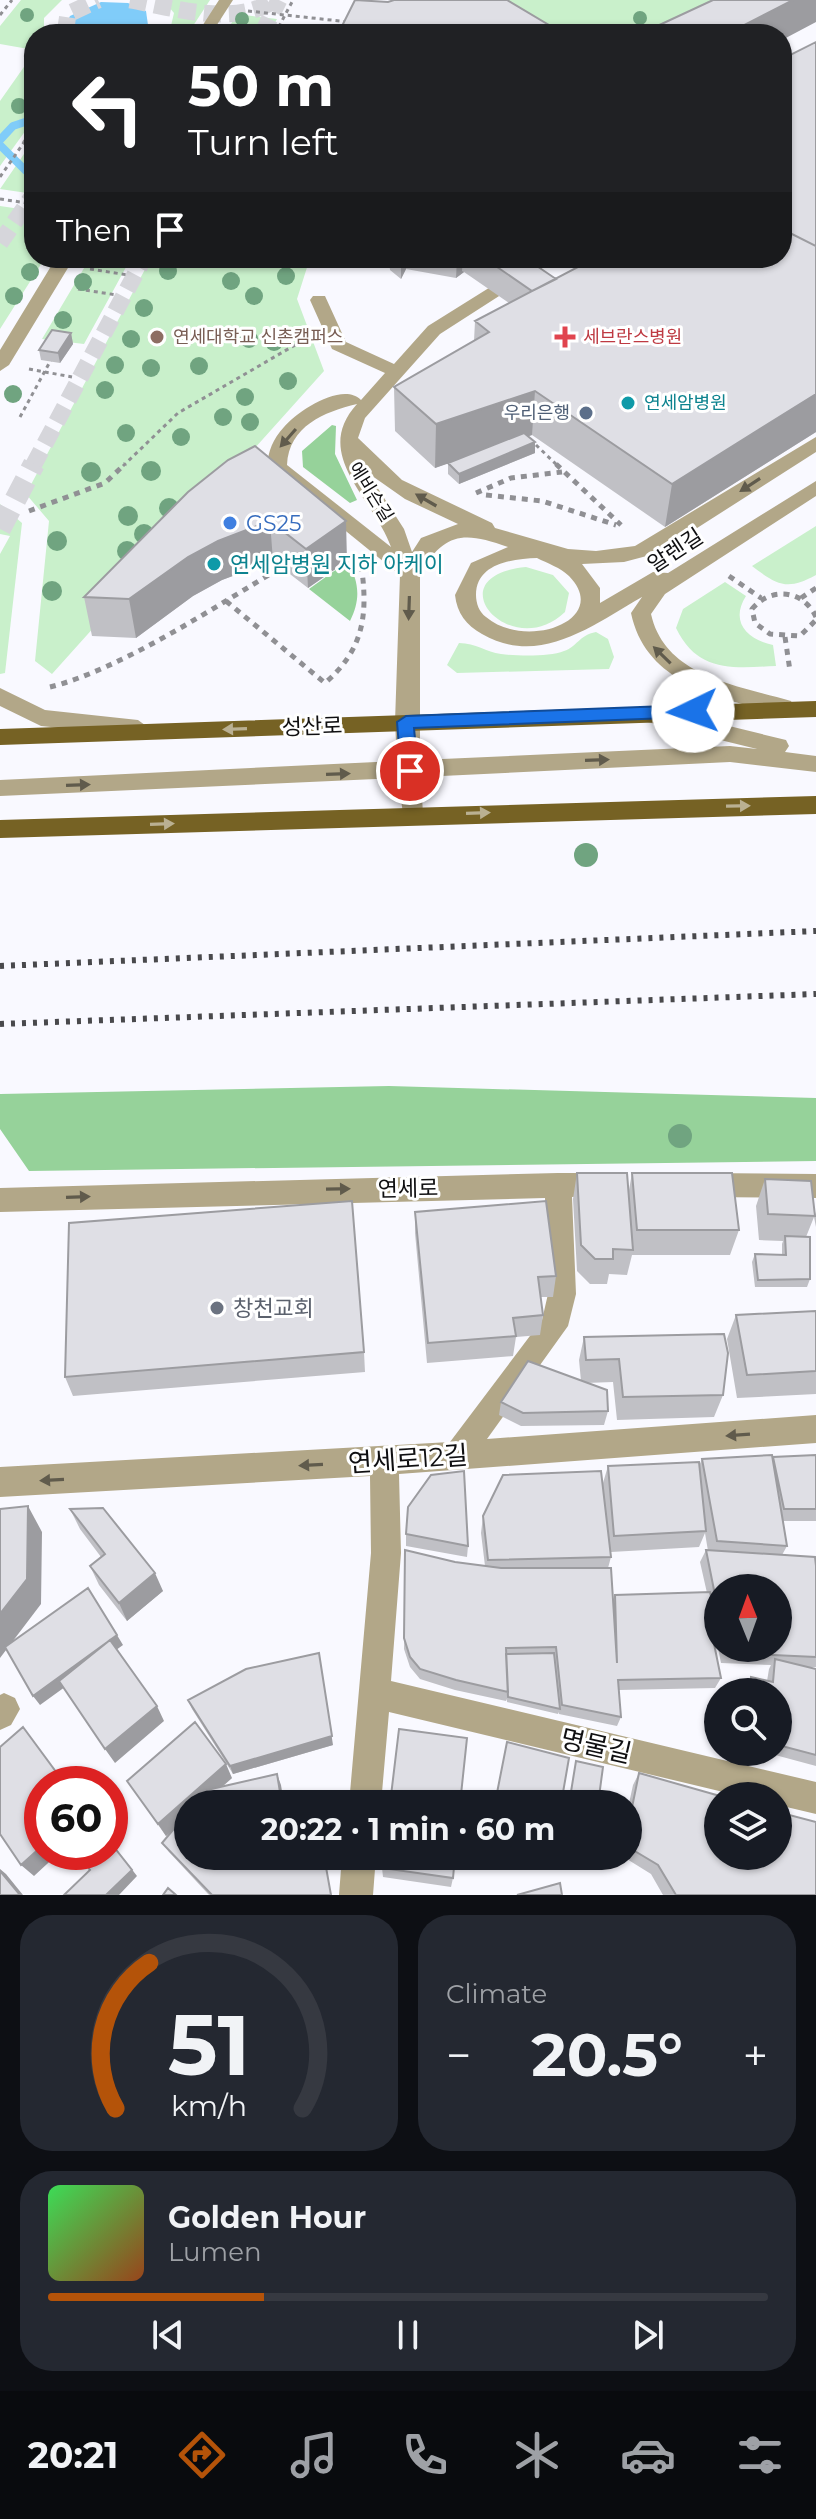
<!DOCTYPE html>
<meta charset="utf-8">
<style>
:root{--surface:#171b24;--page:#242831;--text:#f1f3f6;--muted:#9ea1a6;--line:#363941;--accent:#b45309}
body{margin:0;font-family:Montserrat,"Noto Sans KR",sans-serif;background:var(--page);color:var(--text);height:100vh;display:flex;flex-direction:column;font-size:30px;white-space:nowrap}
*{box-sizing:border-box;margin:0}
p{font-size:26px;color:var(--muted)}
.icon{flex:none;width:44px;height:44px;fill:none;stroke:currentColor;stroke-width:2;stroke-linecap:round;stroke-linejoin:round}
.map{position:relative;height:1895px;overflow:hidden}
.details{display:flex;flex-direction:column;gap:20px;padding:20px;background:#0d0f14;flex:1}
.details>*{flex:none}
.hud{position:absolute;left:24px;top:24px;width:768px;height:244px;border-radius:32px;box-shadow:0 2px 6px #0004;background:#202124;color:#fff;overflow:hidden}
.needle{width:52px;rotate:359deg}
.controls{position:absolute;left:704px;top:1574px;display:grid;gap:16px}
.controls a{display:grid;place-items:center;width:88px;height:88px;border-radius:50%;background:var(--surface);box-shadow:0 2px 6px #0004;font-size:40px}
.speed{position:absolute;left:24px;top:1766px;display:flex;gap:16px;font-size:40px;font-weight:700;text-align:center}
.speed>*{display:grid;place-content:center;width:104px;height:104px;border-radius:50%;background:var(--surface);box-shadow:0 2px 6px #0004;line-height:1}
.speed .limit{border:12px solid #d22;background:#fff;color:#111}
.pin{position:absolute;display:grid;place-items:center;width:68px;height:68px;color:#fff;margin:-34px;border:4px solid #fff;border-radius:50%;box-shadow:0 2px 8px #0007}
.me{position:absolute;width:88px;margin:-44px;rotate:267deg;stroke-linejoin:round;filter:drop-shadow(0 0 6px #0008)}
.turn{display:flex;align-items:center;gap:28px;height:168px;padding:0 32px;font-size:36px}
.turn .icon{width:104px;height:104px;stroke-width:2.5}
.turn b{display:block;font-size:56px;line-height:68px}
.then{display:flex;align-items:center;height:76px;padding:0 32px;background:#0003;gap:16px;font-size:30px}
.big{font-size:60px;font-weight:700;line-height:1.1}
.details .card{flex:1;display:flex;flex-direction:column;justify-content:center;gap:12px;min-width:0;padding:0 28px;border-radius:32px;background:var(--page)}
.details .dial{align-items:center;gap:0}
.dial svg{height:208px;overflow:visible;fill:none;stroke:var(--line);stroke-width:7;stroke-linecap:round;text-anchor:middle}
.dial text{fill:var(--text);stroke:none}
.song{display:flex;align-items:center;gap:24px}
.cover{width:96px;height:96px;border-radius:12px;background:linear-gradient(135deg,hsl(130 70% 55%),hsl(20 70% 35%))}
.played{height:8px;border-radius:4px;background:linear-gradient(90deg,var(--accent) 30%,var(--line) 30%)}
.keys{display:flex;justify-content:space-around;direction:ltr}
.heat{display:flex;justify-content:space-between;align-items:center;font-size:44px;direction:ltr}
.details .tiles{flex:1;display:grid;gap:20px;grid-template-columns:1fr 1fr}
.card:last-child{grid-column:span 2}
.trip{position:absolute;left:174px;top:1790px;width:468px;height:80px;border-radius:40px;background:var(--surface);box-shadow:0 2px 6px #0004;font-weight:700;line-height:80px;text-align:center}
.dock{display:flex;height:128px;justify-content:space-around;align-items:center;background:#090b0e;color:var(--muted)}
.dock .icon{width:56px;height:56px}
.dock .on{color:var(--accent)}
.dock b{font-size:36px;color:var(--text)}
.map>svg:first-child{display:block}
</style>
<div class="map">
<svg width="816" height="1895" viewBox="0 0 816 1895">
<rect width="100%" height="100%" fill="#f9f9ff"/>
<path fill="#c9f0cb" d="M21,0H62L44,18V34H34V50L0,44V26Z
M163,0H210L189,32L170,30L174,13Z
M469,0H751L682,34H530Z
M237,14L277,19L269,34H225Z
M26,64L34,65V119L0,166V101Z
M26,151L34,153V194L0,189Z
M0,206L34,211V258H45L0,329Z
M90,258H131L84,344L42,339Z
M151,258H310L297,299L324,371L52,674L35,661L49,521L26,494Z
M0,504L22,523L5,673L0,674V554L10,536L0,534Z
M816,526V575C787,591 777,585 752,566Z
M526,567L553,575L569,593L565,612C511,664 433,576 526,567Z
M725,582L746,596C730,621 746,639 773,645L776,666C732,668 698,673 676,628L683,609Z
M596,632L608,639L614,657L609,669L457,673L447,665L459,643C476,643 486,652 501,654C517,656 549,657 564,651C577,647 579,635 596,632Z"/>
<path fill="#96d29a" d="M332,425L336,426L335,454L357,500L350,503L303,467L302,451Z
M348,561C359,583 361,599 350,621L309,589Z
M389,1086L816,1098V1161L29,1171L0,1129V1094Z"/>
<path fill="#80ccf9" d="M101,2L128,3L146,11L148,25L137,34H74L67,22L70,16Z"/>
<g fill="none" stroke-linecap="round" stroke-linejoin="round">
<path stroke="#80ccf9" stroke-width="8" d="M0,140L13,126L34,119
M0,145L26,171"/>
<path stroke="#d6d6db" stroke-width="17" stroke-dasharray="17 8" stroke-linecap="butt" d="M130,0C175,8 234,27 275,0
M65,34L68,14L98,0
M262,34L279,0
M0,243L34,194
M33,466L144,258"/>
<path stroke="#d6d6db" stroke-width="22" stroke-dasharray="22 11" stroke-linecap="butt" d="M0,529L34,464"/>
<path stroke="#909094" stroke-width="3" stroke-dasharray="4 4" stroke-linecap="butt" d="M248,11L349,22
M0,15L12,0
M275,34L293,0
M24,55L34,56
M0,177L34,128
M0,199L34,204
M90,269L128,275
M78,289L117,295
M29,369L72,377
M20,417L52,358
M536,445L558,466
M123,466L178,413L307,338"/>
<path stroke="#909094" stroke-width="5" stroke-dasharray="6 6" stroke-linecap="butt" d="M556,464L621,525
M476,493L511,478L562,472
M486,495L542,501L616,525
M29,511L105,483L125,464
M729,576L761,598
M801,598L816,588
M226,601L325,683C362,651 368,618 362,571
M816,617C804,590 771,586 752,609L755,623L770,634L800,636L816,620
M785,637L790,671
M50,687C122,669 216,606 282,567"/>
<path fill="#b2a788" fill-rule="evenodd" d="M219,0H233L211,34H197Z
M56,258H74L9,365L0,371V350Z
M537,258H558L440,334L365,418L358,438L402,480L492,523L495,528L568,549L596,551L635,546L816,437V452L658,553L624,562L582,564L600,588V603L653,572L668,573L816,481V496L665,594L651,614C665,677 737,685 791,701L794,707L783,715C721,698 646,685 631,613L642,597C591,626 540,667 482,634C466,625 457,613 455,595L471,563L508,547C464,531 445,532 420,573V760L730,746L757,749L639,720L636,714L639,708L647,706L786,740L789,746L785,752L816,756V772L730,762L421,777L423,815L420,821H404L398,778L0,796V780L397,761L395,722L400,575L267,467C268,451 273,439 284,427C297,411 343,381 361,400L385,373L332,349L310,300L313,296H325L346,342L394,364L428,326ZM357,404C311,455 373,497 391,547L287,465C289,426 324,412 357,404ZM368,473L405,499L458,524L421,538L412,552L404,529ZM537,558C547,563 561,568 569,576C612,620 526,651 486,617C479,612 476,603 476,595C476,563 513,559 537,558Z
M0,688L45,710L138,720L149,728L138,736L41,726L0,706Z
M558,1173H605L614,1177L618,1185L614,1193L572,1197L576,1294L568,1326L487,1439L816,1415V1443L399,1474L401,1553L391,1681L816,1782V1814L778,1805V1796H740L389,1712L381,1804H349L371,1553L370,1476L0,1497V1467L450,1442L542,1320L548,1294L545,1198L0,1212V1188Z
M702,1173L816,1174V1198L702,1197L693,1193L689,1185L693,1177Z
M4,1693L15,1698L20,1709L11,1725L0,1730V1695Z
M342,1856H376L373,1895H339Z"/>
<path fill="#766224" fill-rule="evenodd" d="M816,701V717L0,745V729Z
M816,796V814L0,838V820Z"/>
<path stroke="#49494c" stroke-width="6" stroke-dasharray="4 7" stroke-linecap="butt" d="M0,966L816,931
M0,1024L816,994"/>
</g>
<g fill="#70a480">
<circle cx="27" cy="15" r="7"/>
<circle cx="640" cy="18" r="7"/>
<circle cx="242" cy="19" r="7"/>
<circle cx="19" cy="106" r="8"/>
<circle cx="168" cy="271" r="9"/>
<circle cx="30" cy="272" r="9"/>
<circle cx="286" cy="276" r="9"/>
<circle cx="231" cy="281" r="9"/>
<circle cx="83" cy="282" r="9"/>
<circle cx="14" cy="296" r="9"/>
<circle cx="254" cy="296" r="9"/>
<circle cx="144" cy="308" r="9"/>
<circle cx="63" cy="320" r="9"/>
<circle cx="131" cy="339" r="9"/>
<circle cx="249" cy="339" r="9"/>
<circle cx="274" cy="342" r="9"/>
<circle cx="115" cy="365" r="9"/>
<circle cx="199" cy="366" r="9"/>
<circle cx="151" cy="368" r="9"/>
<circle cx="288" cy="381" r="9"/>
<circle cx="105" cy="390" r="9"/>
<circle cx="13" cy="394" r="9"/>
<circle cx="245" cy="397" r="9"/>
<circle cx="223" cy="417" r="9"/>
<circle cx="250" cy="422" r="9"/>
<circle cx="126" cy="433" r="9"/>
<circle cx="181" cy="437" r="9"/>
<circle cx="151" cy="471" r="10"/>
<circle cx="91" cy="472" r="10"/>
<circle cx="169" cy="508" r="10"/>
<circle cx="128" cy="516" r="10"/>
<circle cx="144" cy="534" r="10"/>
<circle cx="57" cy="541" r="10"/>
<circle cx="127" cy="551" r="10"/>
<circle cx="52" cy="591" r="10"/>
<circle cx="586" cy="855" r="12"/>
<circle cx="680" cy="1136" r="12"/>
</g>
<path fill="#c0c0c5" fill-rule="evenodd" d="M816,42V432L665,527L532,435L529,436L535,453L459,484L448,474V463L435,468L395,431L394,387L474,341L475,321L509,303L464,272L456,278L406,269L401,279L390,270L389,258H525L556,279L782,258Z
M34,127V152L26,151L24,141Z
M71,333L73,344L60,363L41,360L39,350Z
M228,460L347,561L308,588L273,561L222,580L193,596L136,638L92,636L84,597Z
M577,1173L629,1190L632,1173L739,1230L730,1255H632L627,1275L609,1274L607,1284H590L577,1271L573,1199Z
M765,1179L815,1215L816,1212V1227L814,1217L806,1237L810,1279L807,1287H755L752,1262L755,1254L782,1255V1244L783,1241L759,1240L756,1206Z
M415,1212L556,1276L553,1297H541L543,1315L540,1335L516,1337L513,1356L427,1363L415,1233Z
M816,1311V1394L737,1398L727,1339L736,1315Z
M584,1337L723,1395L714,1417L617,1420L613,1382L586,1383L608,1411L604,1425L521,1426L499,1415L501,1402L581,1381L579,1360Z
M364,1352L365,1372L73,1396L65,1377Z
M816,1455V1521H783L787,1546L782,1555L816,1566V1667H809L816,1669V1766L764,1752H778V1692H745V1687L751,1677L767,1681L769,1669L771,1665L721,1663L718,1648H778L718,1588V1647L716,1640L714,1644L721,1678L715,1688L619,1690L621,1717L617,1726L559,1714V1712L558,1714L507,1702V1699L506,1701L455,1690L420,1679L410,1667L404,1649L405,1550L455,1562L485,1566L481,1533L483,1516L603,1483L608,1466H699L702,1459L773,1458ZM705,1533L708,1551L706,1550L700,1562L707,1593L615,1595L613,1600L608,1568L611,1557V1552L699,1547Z
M70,1509L163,1591L127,1621L99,1585L90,1566L101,1557L80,1529Z
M406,1534L468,1546L467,1557L406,1546Z
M188,1700L333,1745L233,1774L192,1709Z
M507,1742L561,1804H504L495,1802Z
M639,1773L816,1895H663L651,1874L622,1856H628V1808L633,1785Z
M232,1778L222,1787L281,1785L188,1804L332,1895H209L169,1852L162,1843L172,1831L166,1836L127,1781Z
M382,1868L453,1878L451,1887L383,1877Z"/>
<path fill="#9c9ca0" d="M793,0H816V22L782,40V34H727Z
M401,258H406V269L401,279Z
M457,258H463L462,271L464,272L456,278Z
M71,333L73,344L60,363L58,353Z
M535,391L532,435L435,468L436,424Z
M816,394V432L665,527L672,484Z
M535,442V453L459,484V474Z
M270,521L273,561L222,580L193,596L136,638L129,599L188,557L218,541Z
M346,521L347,561L308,588L306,549Z
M28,1506L42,1532L41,1604L0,1658V1614Z
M155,1573L163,1591L127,1621L119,1603Z
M117,1635L123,1645L40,1705L33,1696Z
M319,1653L333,1745L233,1774L230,1766Z
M157,1706L164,1721L115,1763L105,1749Z
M226,1764L232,1778L202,1804H188V1817L166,1836L158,1824Z
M277,1774L281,1785L284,1804H282Z
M110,1841L137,1876L119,1895H106Z
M42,1846V1852H60L34,1876L21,1865Z
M0,1869L6,1874L23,1895H20L0,1871Z"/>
<path fill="#dfdfe5" stroke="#9c9ca0" stroke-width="2" d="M355,0L388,2L394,0H507L564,34H338Z
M713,0H793L727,34H640Z
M816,42V246L782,229V59Z
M34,127V142L24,141Z
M782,229L816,246V394L672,484L535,391L436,424L394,387L489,332L475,321L595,258H782Z
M484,258H525L556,279L532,291Z
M52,330L71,333L58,353L39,350Z
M524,433L535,442L459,474L448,463Z
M255,446L346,521L306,549L270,521L218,541L188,557L129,599L84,597L188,492L228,460Z
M577,1173H627L633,1250L613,1249V1259H595L581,1245Z
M632,1173H732L739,1230H637Z
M765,1179L811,1181L815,1216L768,1214Z
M352,1201L364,1352L65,1377L69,1223Z
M546,1201L556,1276L538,1277L543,1315L513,1318L516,1336L428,1343L415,1212Z
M785,1236L810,1237V1279L758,1280L755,1254L786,1255Z
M816,1311V1371L747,1375L736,1315Z
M724,1334L728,1353L723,1395L623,1397L619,1359L586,1360L584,1337Z
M528,1361L607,1390L608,1411L523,1413L501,1402Z
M772,1455L787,1546L717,1541L702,1459Z
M816,1455V1509H784L773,1457Z
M699,1462L706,1531L614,1536L608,1466Z
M464,1471L468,1546L406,1534L408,1507L431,1475Z
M601,1471L611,1557L488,1560L483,1516L503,1475Z
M28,1506L27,1579L0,1614V1509Z
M103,1508L155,1573L119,1603L90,1566L105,1554L70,1509Z
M405,1550L455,1562L501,1568H611L617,1663L615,1595L710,1592L718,1627V1634H712L721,1678L618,1680L621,1717L562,1705L556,1647L506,1648L508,1692L456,1680L420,1669L410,1657L404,1638Z
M706,1550L815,1557L816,1566V1657L727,1653L726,1648H778V1588H718V1610Z
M88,1588L117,1635L33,1696L5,1647Z
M110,1640L157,1706L105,1749L59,1681Z
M319,1653L332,1736L230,1766L188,1700L246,1669Z
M554,1653L560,1709L508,1697L506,1654Z
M775,1659L816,1669V1755L778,1745V1692H750L751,1677L773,1682Z
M195,1722L226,1764L158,1824L127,1781Z
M23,1727L65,1784H42V1846L21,1865L0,1834V1747Z
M399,1729L467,1738L460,1804H390Z
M507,1742L569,1758L561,1804H522L496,1798Z
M576,1761L603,1767L598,1804H569Z
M639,1773L720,1796H718V1856H778V1812L816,1822V1895H676L658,1865L628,1847V1827Z
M277,1774L282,1804H195L207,1790Z
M314,1799L315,1804H293Z
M188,1812V1856H324L331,1895H212L162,1843Z
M110,1842L132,1870L106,1895H64L90,1870L76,1852H110Z
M384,1856H455L453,1878L382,1868Z
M0,1871L20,1895H0Z
M560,1883L562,1895H517Z
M168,1888L176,1895H163Z"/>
<defs><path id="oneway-solid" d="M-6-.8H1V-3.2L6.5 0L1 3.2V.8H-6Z" transform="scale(2)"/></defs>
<g fill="#605b4c">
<use href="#oneway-solid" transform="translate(288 438) rotate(131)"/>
<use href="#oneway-solid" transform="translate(750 485) rotate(147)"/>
<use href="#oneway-solid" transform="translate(426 500) rotate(-150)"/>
<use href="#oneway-solid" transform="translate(409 608) rotate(92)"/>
<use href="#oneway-solid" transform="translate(662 655) rotate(-136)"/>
<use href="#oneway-solid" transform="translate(597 760) rotate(-2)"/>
<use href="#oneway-solid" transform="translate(338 774) rotate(-2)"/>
<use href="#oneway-solid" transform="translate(78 785) rotate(-2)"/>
<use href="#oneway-solid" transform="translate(338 1189) rotate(-1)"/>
<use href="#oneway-solid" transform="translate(78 1197) rotate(-2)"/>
<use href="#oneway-solid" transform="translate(738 1435) rotate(176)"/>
<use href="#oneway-solid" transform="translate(311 1465) rotate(177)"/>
<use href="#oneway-solid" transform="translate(52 1480) rotate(177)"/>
</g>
<g fill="#bab092">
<use href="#oneway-solid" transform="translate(235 729) rotate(178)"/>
<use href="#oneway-solid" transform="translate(738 806) rotate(-1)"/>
<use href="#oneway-solid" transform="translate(478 813) rotate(-2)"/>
<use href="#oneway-solid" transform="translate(162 824) rotate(-2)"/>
</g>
<path fill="#1a73e8" stroke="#114b97" stroke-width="2" d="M693,705L701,711L693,717L414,728L418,771L410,777L401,771L397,722L406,716Z"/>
<circle fill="#8d6e63" stroke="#fff" stroke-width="3" cx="157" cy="337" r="8"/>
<path fill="#e0444e" stroke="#fff" stroke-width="3" d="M561 325h8v8h8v8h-8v8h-8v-8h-8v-8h8z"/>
<g fill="#0f9aa8" stroke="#fff" stroke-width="3">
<circle cx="628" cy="403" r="8"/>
<circle cx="214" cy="564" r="8"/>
</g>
<circle fill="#5c6f8a" stroke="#fff" stroke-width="3" cx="586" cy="413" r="8"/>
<circle fill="#3f7fe0" stroke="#fff" stroke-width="3" cx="230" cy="523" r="8"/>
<circle fill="#6b7280" stroke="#fff" stroke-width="3" cx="217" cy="1308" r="8"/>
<g text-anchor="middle" stroke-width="6" stroke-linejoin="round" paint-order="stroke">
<g font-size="18" fill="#785e54" stroke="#fff" text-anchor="start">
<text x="173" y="343">연세대학교 신촌캠퍼스</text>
</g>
<g font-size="18" fill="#be3a42" stroke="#fff" text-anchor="start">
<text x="583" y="343">세브란스병원</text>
</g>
<g font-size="18" fill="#0d838f" stroke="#fff" text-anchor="start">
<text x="644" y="409">연세암병원</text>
</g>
<g font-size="18" fill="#4e5e75" stroke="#fff" text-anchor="end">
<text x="570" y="419">우리은행</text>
</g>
<g font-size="18" fill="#0f0f11" stroke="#fff">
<text transform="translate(371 492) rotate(58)" y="6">에비슨길</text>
</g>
<g font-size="22" fill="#366cbe" stroke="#fff" text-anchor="start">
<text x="246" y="531">GS25</text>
</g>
<g font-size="22" fill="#0f0f11" stroke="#fff">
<text transform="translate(675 550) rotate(-33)" y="8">알렌길</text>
<text transform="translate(312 726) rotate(-2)" y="8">성산로</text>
<text transform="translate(408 1188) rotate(-1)" y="8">연세로</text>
</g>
<g font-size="22" fill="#0d838f" stroke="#fff" text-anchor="start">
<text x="230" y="572">연세암병원 지하 아케이</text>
</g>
<g font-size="22" fill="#5b616d" stroke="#fff" text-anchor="start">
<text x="233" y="1316">창천교회</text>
</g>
<g font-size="26" fill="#0f0f11" stroke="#fff">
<text transform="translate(408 1459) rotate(-4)" y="9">연세로12길</text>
<text transform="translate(596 1746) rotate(13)" y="9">명물길</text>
</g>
</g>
</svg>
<div class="controls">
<a><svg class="needle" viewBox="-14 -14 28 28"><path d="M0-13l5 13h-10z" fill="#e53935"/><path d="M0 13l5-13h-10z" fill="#9ea1a6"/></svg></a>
<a><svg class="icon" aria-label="search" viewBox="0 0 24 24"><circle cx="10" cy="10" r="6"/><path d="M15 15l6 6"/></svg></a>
<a><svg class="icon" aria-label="layers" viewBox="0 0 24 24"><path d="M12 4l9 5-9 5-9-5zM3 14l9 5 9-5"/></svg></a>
</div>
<div class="speed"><div class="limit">60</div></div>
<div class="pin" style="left:410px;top:771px;background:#d93025"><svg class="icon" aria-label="arrive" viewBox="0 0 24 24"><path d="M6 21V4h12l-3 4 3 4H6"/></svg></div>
<svg class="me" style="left:693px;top:711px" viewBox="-20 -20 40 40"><circle r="19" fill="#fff"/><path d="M0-13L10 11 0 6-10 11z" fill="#1a73e8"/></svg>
<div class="trip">20:22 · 1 min · 60 m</div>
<div class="hud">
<div class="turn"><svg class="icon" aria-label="left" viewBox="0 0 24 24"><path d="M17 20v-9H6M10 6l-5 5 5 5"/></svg><div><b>50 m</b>Turn left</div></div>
<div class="then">Then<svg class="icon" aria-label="arrive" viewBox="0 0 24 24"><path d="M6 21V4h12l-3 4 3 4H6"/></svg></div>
</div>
</div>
<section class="details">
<div class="tiles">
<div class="card dial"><svg viewBox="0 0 100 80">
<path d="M14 69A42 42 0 1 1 86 69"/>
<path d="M14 69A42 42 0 0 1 27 13" stroke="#b45309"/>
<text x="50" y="56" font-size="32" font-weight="700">51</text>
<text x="50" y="72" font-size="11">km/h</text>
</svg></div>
<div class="card"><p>Climate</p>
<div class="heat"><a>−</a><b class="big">20.5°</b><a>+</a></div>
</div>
<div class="card">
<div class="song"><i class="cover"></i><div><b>Golden Hour</b><p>Lumen</p></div></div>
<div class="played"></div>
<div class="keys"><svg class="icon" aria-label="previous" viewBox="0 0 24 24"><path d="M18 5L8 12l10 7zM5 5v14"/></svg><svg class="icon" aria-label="pause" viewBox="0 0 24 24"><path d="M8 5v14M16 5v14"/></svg><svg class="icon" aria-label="next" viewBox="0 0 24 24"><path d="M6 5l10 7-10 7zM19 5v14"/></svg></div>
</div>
</div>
</section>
<nav class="dock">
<b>20:21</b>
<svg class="icon on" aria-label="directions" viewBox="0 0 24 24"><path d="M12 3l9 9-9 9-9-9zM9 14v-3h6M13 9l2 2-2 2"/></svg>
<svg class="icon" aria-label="music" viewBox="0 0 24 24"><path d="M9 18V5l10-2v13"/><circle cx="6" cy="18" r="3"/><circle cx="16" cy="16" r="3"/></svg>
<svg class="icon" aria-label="phone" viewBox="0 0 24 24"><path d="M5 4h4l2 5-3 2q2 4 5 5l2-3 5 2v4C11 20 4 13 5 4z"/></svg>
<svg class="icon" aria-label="climate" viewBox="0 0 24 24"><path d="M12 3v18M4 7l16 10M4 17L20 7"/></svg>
<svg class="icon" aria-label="car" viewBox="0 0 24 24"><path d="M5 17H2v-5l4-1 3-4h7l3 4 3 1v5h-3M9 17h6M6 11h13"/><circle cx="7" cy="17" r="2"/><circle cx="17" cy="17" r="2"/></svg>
<svg class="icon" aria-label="filters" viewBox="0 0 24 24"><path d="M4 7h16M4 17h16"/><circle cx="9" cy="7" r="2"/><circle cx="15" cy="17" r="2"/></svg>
</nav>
